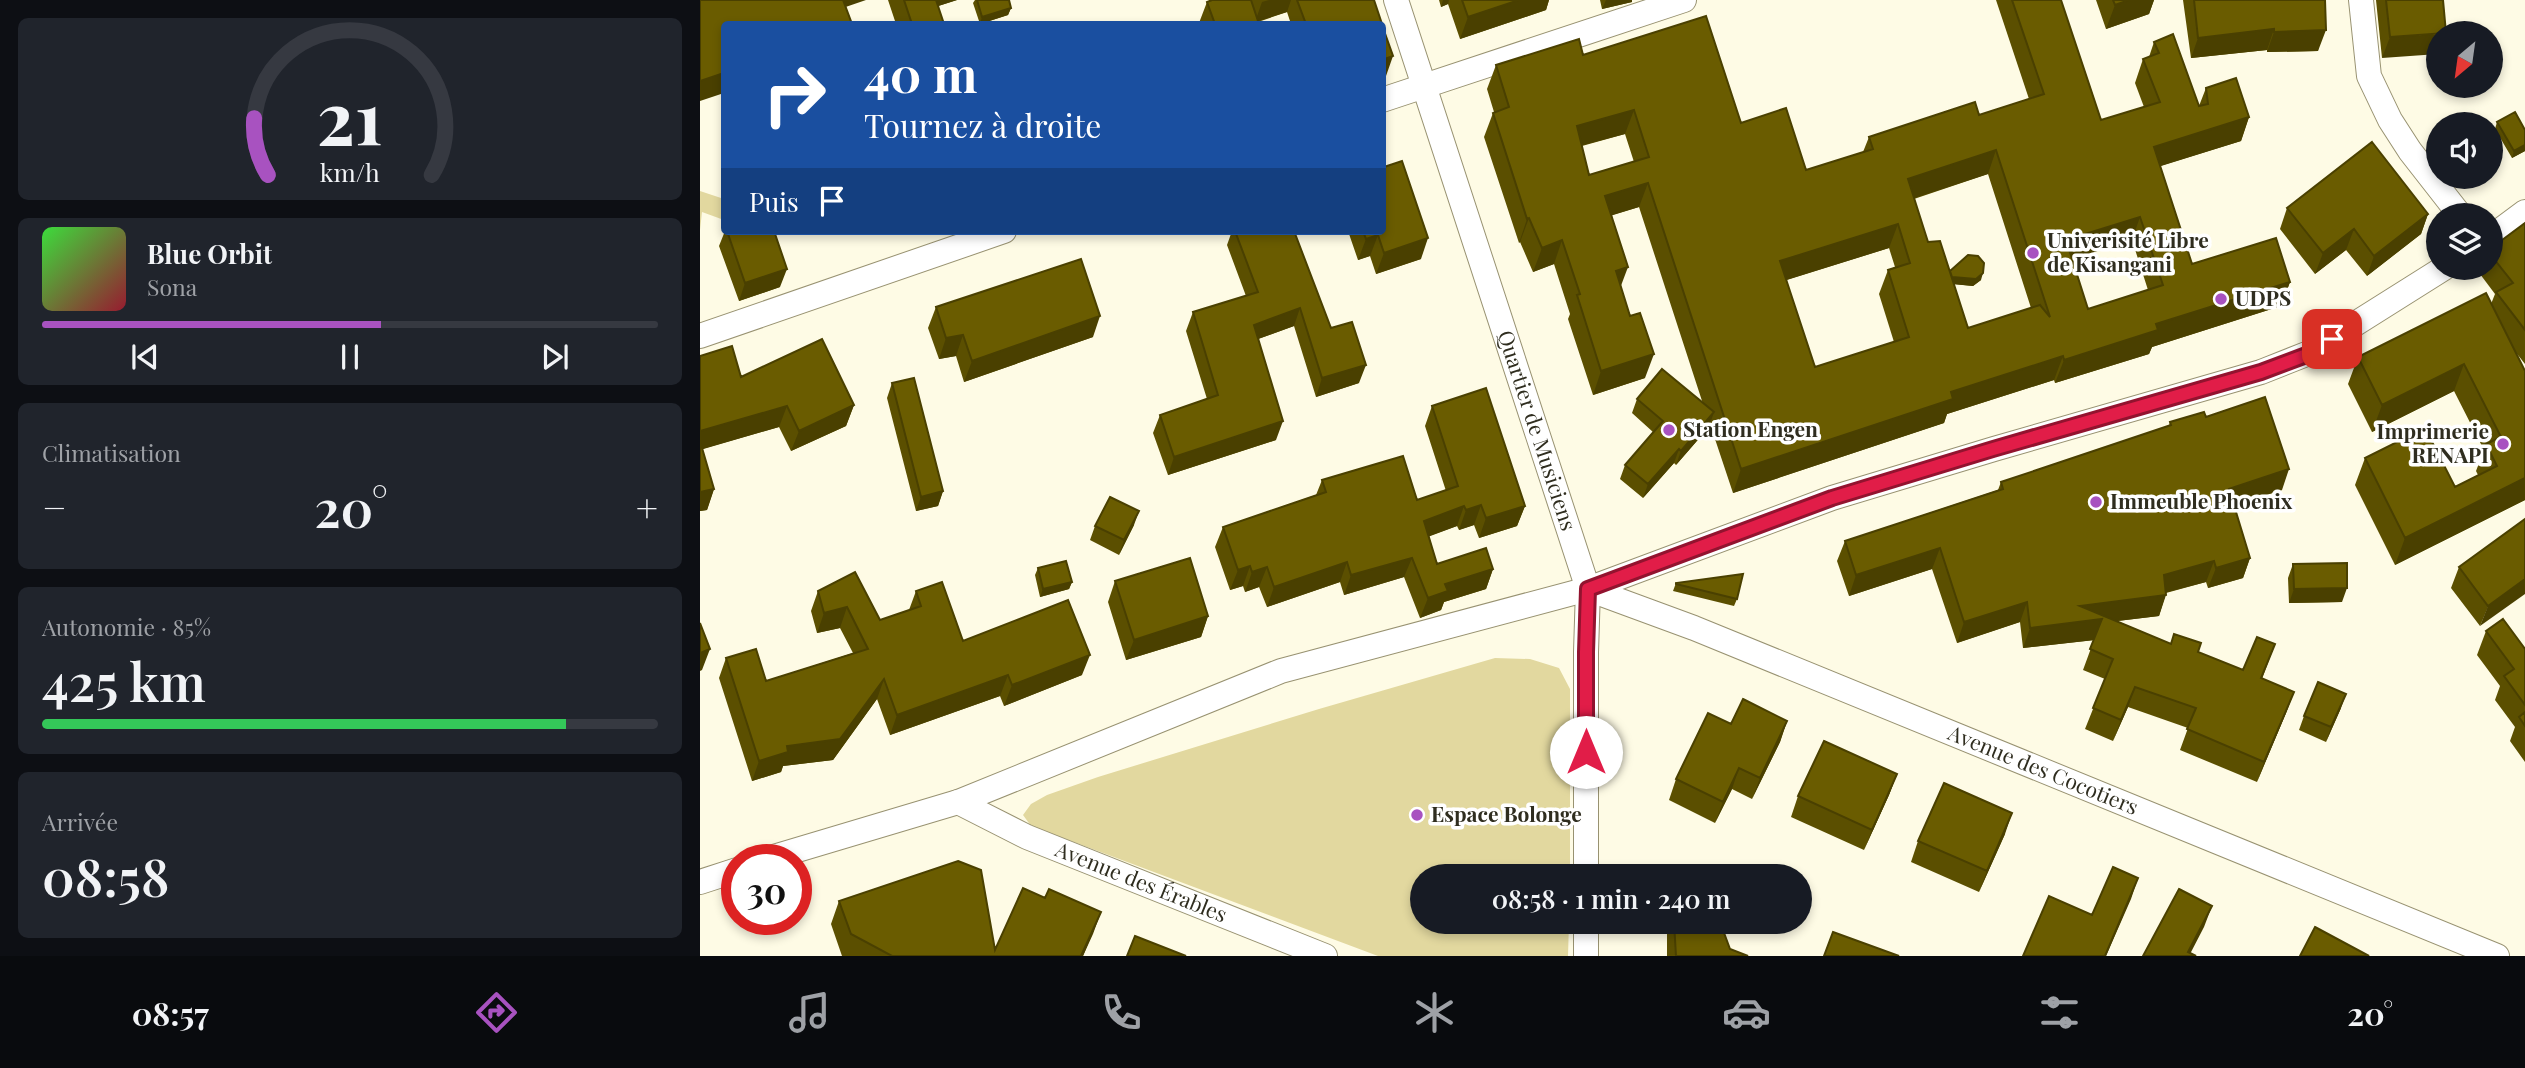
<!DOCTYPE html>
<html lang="fr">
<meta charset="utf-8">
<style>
:root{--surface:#171b24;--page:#20242c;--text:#f1f3f6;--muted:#9ea1a6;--line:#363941;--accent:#a852c0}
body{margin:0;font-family:"Playfair Display",serif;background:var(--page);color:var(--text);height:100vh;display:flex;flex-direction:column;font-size:26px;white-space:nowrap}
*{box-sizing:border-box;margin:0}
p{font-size:23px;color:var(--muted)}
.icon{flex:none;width:38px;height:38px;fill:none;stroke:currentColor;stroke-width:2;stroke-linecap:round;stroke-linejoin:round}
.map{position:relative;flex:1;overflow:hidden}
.panel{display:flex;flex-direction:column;gap:18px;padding:18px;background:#0d0f14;width:700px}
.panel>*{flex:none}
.top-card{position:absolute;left:21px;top:21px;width:665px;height:214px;border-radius:7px;box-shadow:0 4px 10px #0003;background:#1a4fa0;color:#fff;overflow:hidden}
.needle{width:46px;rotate:209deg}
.buttons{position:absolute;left:1726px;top:21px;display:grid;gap:14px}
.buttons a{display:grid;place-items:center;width:77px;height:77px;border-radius:50%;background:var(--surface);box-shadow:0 4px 10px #0003;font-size:35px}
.speed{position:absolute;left:21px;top:844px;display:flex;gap:14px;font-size:35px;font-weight:700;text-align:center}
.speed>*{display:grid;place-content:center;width:91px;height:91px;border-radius:50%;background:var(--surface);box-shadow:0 4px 10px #0003;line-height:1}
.speed .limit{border:10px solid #d22;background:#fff;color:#111}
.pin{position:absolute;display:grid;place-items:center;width:60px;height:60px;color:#fff;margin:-30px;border-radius:14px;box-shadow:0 4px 10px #0006}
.me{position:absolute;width:77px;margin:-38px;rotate:0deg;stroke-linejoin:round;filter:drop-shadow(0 0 5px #0008)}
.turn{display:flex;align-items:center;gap:24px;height:147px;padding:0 28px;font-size:32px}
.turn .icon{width:91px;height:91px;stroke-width:2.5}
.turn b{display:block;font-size:49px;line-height:60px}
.then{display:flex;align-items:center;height:66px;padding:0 28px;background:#0003;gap:14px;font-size:26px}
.big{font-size:52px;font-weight:600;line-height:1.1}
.panel .card{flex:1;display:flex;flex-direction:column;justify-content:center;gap:10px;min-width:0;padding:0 24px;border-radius:10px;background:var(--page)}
.panel .dial{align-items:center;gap:0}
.dial svg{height:182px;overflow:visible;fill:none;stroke:var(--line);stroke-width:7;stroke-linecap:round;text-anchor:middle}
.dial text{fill:var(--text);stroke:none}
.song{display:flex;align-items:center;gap:21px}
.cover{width:84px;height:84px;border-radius:10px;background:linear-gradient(135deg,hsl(120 70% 55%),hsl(350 70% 35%))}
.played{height:7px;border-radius:4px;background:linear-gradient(90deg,var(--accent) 55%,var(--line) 55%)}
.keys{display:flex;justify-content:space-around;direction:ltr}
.heat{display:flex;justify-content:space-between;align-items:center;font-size:38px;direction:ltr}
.charge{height:10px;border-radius:5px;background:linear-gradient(90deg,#34c759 85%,var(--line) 0)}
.trip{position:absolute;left:710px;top:864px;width:402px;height:70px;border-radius:35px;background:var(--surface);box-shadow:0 4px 10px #0003;font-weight:600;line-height:70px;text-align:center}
.tab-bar{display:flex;height:112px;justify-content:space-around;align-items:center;background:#090b0e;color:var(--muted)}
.tab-bar .icon{width:49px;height:49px}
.tab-bar .current{color:var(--accent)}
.tab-bar b{font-size:32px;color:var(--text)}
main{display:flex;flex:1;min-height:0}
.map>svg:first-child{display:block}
</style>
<main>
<section class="panel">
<div class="card dial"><svg viewBox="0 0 100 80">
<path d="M14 69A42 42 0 1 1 86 69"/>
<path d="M14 69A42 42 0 0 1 8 44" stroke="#a852c0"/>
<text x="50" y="56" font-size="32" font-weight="700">21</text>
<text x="50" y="72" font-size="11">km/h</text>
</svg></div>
<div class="card">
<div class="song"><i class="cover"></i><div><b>Blue Orbit</b><p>Sona</p></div></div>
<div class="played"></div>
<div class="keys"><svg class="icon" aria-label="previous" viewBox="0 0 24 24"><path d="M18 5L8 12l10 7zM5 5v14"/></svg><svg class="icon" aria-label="pause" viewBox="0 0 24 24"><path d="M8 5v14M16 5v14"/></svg><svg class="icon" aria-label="next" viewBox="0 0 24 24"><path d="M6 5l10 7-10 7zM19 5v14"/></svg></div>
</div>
<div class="card"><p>Climatisation</p>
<div class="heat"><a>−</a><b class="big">20°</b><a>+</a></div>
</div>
<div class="card"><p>Autonomie · 85%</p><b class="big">425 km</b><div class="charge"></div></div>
<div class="card"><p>Arrivée</p><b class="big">08:58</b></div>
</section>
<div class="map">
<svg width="1825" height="956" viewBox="0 0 1825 956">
<rect width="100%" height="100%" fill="#fefbe5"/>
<path fill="#e2d89f" d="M0,191L24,199V220L2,212L0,230Z
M795,658L830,659L859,668L870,689V877H723V922H869L868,956H678L331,826L323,815L331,804L347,795L398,777L619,709Z"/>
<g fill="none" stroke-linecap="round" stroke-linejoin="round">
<g stroke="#989271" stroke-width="26">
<g id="minor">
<path id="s1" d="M696,0L888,589L886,652V877"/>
<path d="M1661,0L1669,76L1690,120L1710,151L1760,215"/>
<path d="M682,100L984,0"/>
<path d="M1790,238L1825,212"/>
<path d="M0,336L304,231"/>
<path id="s2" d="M888,589L994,628L1797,956"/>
<path id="s3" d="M258,802L327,837L625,956"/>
<path d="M67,859L258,802L581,671L888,589L1132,498L1294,449L1561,372L1609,353L1744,268"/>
<path d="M0,882L37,870"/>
<path d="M886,922V956"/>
</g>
</g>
<use href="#minor" stroke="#fff" stroke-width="24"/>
</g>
<path fill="#5b4f00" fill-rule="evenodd" d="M188,0H257L238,6L244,24H196Z
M275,0H309L311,8L308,15L280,24L273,3Z
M512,0H674L682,24H591L587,12L558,22L559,24H500L499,23L507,2Z
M739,0H849L846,10L760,39L748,4L741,7Z
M900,0H932V2L902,9Z
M1296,0H1361L1401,120L1444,107L1435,83L1443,59L1449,57L1454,42L1499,106L1506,88L1549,117L1541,141L1460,166L1492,264L1590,282L1581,306L1452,347L1449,354L1355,383L1354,380L1247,414L1244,423L1033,493L1010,424L1009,427L976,465L974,463L943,498L920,479L925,465L953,432L932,413L937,399L1003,404L939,207L912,215L921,287L945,378L893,395L868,319L870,314L854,264L833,272L820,242L819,243L784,137L793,113L794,112L787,89L796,65L883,55L1041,123L1106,170L1163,152L1169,137L1279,115L1329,99ZM925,134L934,162L889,175L882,146ZM1288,174L1331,308L1268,328L1254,284L1273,286L1281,280L1250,271L1228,242L1214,199ZM1432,240L1448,290L1388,309L1372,259ZM1189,248L1195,267L1188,270L1179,294L1194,342L1115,367L1086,280Z
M1396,0H1454L1449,14L1406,29Z
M1483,0H1625L1618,51L1567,52V50L1491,58Z
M1676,0H1743L1682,58Z
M1797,122L1825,130V151L1812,158L1795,129Z
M1587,208L1728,214L1721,234L1667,276L1646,250L1615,274L1580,229Z
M1825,223V364L1814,350L1825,371V500L1695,565L1655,485L1665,458L1755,487L1778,475L1776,471L1784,450L1754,391L1672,432L1648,384L1658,357L1791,304L1795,294L1780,274L1782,268H1790V249Z
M25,231H74L80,287L39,301L19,246Z
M532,231H594L631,328L659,383L616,397L594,326L558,339L576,440L468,475L453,433L460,415L507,399L486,331L493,312L546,296L527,245Z
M648,231H682L721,259L676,274L670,256L658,260Z
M236,307L393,337L264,382L256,356L239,359L228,328Z
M0,356L41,377L154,405L146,426L91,451L79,427L2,449L14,489L7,510L0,511Z
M192,383L243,491L238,506L216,511L187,398Z
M732,406L825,506L817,526L779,538L774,525L759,530L757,526L729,536L737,564L793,569L786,589L744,602L741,610L720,618L704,577L644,595L640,582L567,607L559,587L545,592L543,586L530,590L515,547L523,527L616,495L622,480L717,500L746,491L725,426Z
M1506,417L1582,490L1534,505L1550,558L1543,578L1508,588L1506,582L1466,593L1459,616L1417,621L1471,644L1498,652L1543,670L1575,644L1562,679L1594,692L1586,713L1557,782L1480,750L1488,728L1428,707L1413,741L1385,729L1405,679L1383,670L1394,640L1323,648L1320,622L1257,643L1232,569L1149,596L1137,561L1145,541L1298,490L1301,482L1469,426L1470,422Z
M1825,519L1780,626L1751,588L1759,567Z
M434,525L419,555L390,540L395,526Z
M1593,564L1642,602L1589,603L1588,578Z
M338,568L372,582L369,589L340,597L335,575Z
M415,581L508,616L501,637L426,660L408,602Z
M976,583L1037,599L1034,606L973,591Z
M118,591L180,620L209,610L216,591L263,641L382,675L304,706L300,696L190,735L177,699L133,760L83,766L81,772L52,781L19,678L26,658L66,681L153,653L140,628L117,633L111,611Z
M1786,631L1825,649V762L1810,741L1815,727L1795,700L1800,686L1777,655Z
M1641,708L1626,742L1599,730L1604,716Z
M1087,721L1080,742L1052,799L1032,789L1015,823L969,800L976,779L1031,724Z
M1197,774L1189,795L1164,850L1091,817L1098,796Z
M1305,834L1279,892L1211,862L1218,841Z
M345,898L401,912L383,956H142L131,924L139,901L295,950Z
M967,922H1020L1030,949L1048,956H967Z"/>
<path fill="#4a4000" d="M135,0H166L131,12Z
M227,0H257L223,11Z
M569,0H591L587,12L555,22L562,2Z
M743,0H749L748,4L741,7Z
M819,0H849L846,10L760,39L768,17Z
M906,0H932V2L902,9Z
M1429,0H1454L1449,14L1406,29L1415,5Z
M311,8L308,15L280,24L282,17Z
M1574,29L1567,50L1491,58L1498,38Z
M1626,30L1618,51L1567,52L1574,32Z
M1738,34V54L1682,58L1690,37Z
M693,56L686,76L682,77V60Z
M24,73V93L0,101V81Z
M934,110L925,134L868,149L877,126Z
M1549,117L1541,141L1445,171L1454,147Z
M1825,145V151L1812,158L1814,151Z
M1296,150L1288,174L1199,203L1208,179Z
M948,183L939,207L897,220L905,196Z
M1728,214L1721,234L1667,276L1674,256Z
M1440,217L1432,240L1357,264L1366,240Z
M829,218L820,242L819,243L827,219Z
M1198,224L1189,248L1071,285L1080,261Z
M1654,229L1646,250L1615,274L1623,253Z
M678,235L670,256L658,260L666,239Z
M728,238L721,259L676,274L684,253Z
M862,240L854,264L833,272L842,248Z
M928,267L919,291L916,271Z
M87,269L80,287L39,301L45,283Z
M1283,273L1281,280L1273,286L1241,283L1243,276Z
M1590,282L1581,306L1452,347L1449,354L1355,383L1364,360L1456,324Z
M600,308L594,326L547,343L554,325Z
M400,316L393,337L264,382L272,361Z
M263,335L256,356L239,359L246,338Z
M954,354L945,378L893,395L901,371Z
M1363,356L1354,380L1247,414L1244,423L1033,493L1041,469L1251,392Z
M1764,364L1754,391L1672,432L1682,405Z
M666,365L659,383L616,397L622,378Z
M154,405L146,426L91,451L99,431Z
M87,406L79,427L0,450V431Z
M1014,412L1009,427L976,465L981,451Z
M583,421L576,440L468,475L474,457Z
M979,449L974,463L943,498L948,484Z
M1589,469L1582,490L1521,509L1529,489Z
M1825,478V500L1695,565L1705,538Z
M14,489L7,510L0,511V492Z
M243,491L238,506L216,511L221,497Z
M781,505L774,525L759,530L766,510Z
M764,506L757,526L717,541L724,521Z
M825,506L817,526L779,538L786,518Z
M439,511L434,525L419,555L424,540Z
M1240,548L1232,569L1149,596L1156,575Z
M712,558L704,577L644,595L651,575Z
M1550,558L1543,578L1508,588L1516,568Z
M1514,561L1506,582L1456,595L1464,575Z
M647,562L640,582L567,607L574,587Z
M550,566L543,586L530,590L538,570Z
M567,567L559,587L545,592L552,572Z
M793,569L786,589L744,602L741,610L720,618L728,598L745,584Z
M1825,579V594L1780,626L1788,606Z
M372,582L369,589L340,597L343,589Z
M1647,588L1642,602L1589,603L1594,589Z
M1466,595L1459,616L1401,623L1395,640L1323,648L1330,628L1380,606Z
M1327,602L1320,622L1257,643L1264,622Z
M147,607L140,628L117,633L124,613Z
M508,616L501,637L426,660L434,640Z
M10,649L2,670L0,671V653Z
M390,655L382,675L304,706L312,685Z
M308,675L300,696L190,735L197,715Z
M184,679L177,699L133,760L83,766L81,772L52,781L59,761L87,746Z
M1435,687L1428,707L1413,741L1421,720Z
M1594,692L1586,713L1557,782L1564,762Z
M1646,694L1641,708L1626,742L1631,727Z
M1087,721L1080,742L1052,799L1060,778Z
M1039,768L1032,789L1015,823L1023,802Z
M1197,774L1189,795L1164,850L1172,830Z
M1312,813L1305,834L1279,892L1287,871Z
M1438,878L1431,899L1406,956H1405Z
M1512,906L1504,927L1489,956L1488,952Z
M401,912L393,934L383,956H381Z"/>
<path fill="#6a5c00" stroke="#4a4000" stroke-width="2" fill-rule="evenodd" d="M0,0H143L152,24H24V73L0,81Z
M204,0H236L244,24H212Z
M277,0H309L311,8L282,17Z
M512,0H551L559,24H515L507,2Z
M597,0H674L682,24H606Z
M762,0H819L768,17Z
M1312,0H1361L1401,120L1460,102L1443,59L1459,53L1454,42L1473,34L1499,106L1508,104L1506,88L1536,78L1549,117L1454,147L1492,264L1576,238L1590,282L1456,324L1458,330L1364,360L1363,356L1251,392L1253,399L1041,469L948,183L905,196L928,267L916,271L930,316L940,313L954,354L901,371L877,295L880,294L862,240L842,248L829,218L827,219L793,113L809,107L796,65L879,39L883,55L1006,16L1041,123L1086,108L1106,170L1173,149L1169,137L1275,102L1279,115L1344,94ZM934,110L949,157L889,175L877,126ZM1296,150L1350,317L1340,305L1268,328L1240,241L1228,242L1208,179ZM1440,217L1463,285L1388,309L1366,240ZM1198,224L1210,263L1188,270L1209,337L1115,367L1080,261Z
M1413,0H1429L1415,5Z
M1494,0H1625L1626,30L1574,32V29L1498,38Z
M1686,0H1743L1746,33L1690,37Z
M682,25L693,56L682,60Z
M1815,112L1825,130V145L1814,151L1797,122Z
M1672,142L1728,214L1674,256L1654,229L1623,253L1587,208Z
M702,161L728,238L684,253L678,235L666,239L663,231H682V163L684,167Z
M1825,223V330L1796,292L1813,283L1790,254V249Z
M27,231H74L87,269L45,283Z
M535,231H594L631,328L652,322L666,365L622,378L600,308L554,325L583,421L474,457L460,415L518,395L493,312L558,292Z
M1268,255L1278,256L1284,263L1283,273L1276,279L1252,277L1250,271Z
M381,259L400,316L272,361L263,335L246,338L236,307Z
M1786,293L1825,371V478L1705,538L1665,458L1725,428L1755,487L1797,466L1786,444L1801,437L1764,364L1682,405L1658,357Z
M122,339L154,405L99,431L87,406L0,431V356L32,346L41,377Z
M962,369L1014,412L981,451L979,449L948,484L925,465L963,421L937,399Z
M214,378L243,491L221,497L192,383Z
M786,388L825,506L786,518L781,505L766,510L764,506L724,521L737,564L786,548L793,569L745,584L748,591L728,598L712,558L651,575L647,562L574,587L567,567L552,572L550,566L538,570L523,527L626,492L622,480L703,456L717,500L758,486L732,406Z
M1565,397L1589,469L1529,489L1550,558L1516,568L1514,561L1464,575L1466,595L1380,606L1471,644L1474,634L1501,643L1498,652L1543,670L1557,637L1575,644L1561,678L1594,692L1564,762L1487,729L1496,708L1435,687L1421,720L1393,708L1413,659L1390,649L1402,619L1330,628L1327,602L1264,622L1240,548L1156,575L1145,541L1303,489L1301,482L1471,425L1470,422L1504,412L1506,417Z
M0,441L14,489L0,492Z
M410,497L439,511L424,540L395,526Z
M1825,519V579L1788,606L1759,567Z
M490,558L508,616L434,640L415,581Z
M366,561L372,582L343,589L338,568Z
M1647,563V588L1594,589L1593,564Z
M155,572L180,620L221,606L216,591L242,582L263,641L368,600L390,655L312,685L308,675L197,715L184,679L140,739L87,746L88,752L59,761L26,658L56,649L66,681L168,649L147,607L124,613L118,591Z
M1043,574L1037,599L976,584V583Z
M1803,619L1825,649V705L1804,676L1814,669L1786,631Z
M0,623L10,649L0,653Z
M1618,682L1646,694L1631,727L1604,716Z
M1043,699L1087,721L1060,778L1039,768L1023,802L976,779L1008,713L1031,724Z
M1825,712V726L1819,717Z
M1124,741L1197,774L1172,830L1098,796Z
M1244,783L1312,813L1287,871L1218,841Z
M258,861L281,870L295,950L323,888L345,898L349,889L401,912L381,956H192L151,934L139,901Z
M1413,867L1438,878L1405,956H1323L1349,896L1392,915Z
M1479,889L1512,906L1488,952L1496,956H1443Z
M974,922H1020L1030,949L1048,956H976Z
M1615,927L1669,956H1600Z
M1133,932L1199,956H1124Z
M435,936L486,956H427Z"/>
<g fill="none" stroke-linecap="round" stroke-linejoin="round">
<g stroke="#92132f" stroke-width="18">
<path id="route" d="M886,752V652L888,589L1132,498L1293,449L1561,372L1609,354L1632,339"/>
</g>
<use href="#route" stroke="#e11d48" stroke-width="12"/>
</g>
<g fill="#a852c0" stroke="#fff" stroke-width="2.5">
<circle cx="1333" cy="253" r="7"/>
<circle cx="1521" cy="299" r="7"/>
<circle cx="969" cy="430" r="7"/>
<circle cx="1803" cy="444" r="7"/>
<circle cx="1396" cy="502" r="7"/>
<circle cx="717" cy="815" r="7"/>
</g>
<g text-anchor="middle" stroke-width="7" stroke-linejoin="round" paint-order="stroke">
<g font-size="21" font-weight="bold" fill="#2f2d1f" stroke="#fff" text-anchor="start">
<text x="1347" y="248">Univerisité Libre<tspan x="1347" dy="24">de Kisangani</tspan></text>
<text x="1535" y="306">UDPS</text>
<text x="983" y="437">Station Engen</text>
<text x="1789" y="439" text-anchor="end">Imprimerie<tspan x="1789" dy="24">RENAPI</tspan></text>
<text x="1410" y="509">Immeuble Phoenix</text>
<text x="731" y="822">Espace Bolonge</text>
</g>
<g font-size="21" fill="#2f2d1f" stroke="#fff">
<text dy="7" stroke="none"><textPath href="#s1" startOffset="453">Quartier de Musiciens</textPath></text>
<text dy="7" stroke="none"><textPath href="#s2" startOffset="490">Avenue des Cocotiers</textPath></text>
<text dy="7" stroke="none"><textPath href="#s3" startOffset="200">Avenue des Érables</textPath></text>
</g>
</g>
</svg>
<div class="buttons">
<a><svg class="needle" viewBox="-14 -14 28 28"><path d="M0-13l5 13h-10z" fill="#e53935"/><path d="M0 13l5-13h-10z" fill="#9ea1a6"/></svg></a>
<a><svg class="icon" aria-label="sound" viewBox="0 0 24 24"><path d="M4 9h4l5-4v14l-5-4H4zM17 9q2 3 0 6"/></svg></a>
<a><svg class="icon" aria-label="layers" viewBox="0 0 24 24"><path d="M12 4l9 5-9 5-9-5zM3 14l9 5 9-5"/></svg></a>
</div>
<div class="speed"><div class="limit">30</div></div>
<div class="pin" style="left:1632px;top:339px;background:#d93025"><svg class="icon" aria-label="arrive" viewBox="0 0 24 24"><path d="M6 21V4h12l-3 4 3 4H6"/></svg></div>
<svg class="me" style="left:886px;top:752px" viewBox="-20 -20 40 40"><circle r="19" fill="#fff"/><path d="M0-13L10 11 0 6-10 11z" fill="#e11d48"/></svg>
<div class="trip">08:58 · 1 min · 240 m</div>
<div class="top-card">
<div class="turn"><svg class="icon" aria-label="right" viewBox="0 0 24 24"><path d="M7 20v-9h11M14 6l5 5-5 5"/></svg><div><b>40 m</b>Tournez à droite</div></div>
<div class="then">Puis<svg class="icon" aria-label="arrive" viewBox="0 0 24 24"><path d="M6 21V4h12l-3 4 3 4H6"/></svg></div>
</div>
</div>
</main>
<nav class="tab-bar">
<b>08:57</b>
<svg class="icon current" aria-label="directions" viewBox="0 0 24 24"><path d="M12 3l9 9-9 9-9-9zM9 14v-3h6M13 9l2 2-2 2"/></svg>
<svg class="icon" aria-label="music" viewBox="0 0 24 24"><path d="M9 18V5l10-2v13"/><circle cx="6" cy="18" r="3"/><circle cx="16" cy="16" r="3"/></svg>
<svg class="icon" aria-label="phone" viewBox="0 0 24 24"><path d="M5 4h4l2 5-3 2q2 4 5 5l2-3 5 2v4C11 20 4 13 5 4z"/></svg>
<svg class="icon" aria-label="climate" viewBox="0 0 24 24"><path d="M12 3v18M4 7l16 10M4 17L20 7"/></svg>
<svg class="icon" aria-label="car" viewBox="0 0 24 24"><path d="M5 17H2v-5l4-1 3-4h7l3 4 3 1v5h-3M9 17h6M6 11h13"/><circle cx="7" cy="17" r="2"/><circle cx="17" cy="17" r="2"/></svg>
<svg class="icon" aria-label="filters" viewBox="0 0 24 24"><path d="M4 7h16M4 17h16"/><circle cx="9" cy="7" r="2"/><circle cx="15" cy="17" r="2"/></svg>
<b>20°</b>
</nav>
